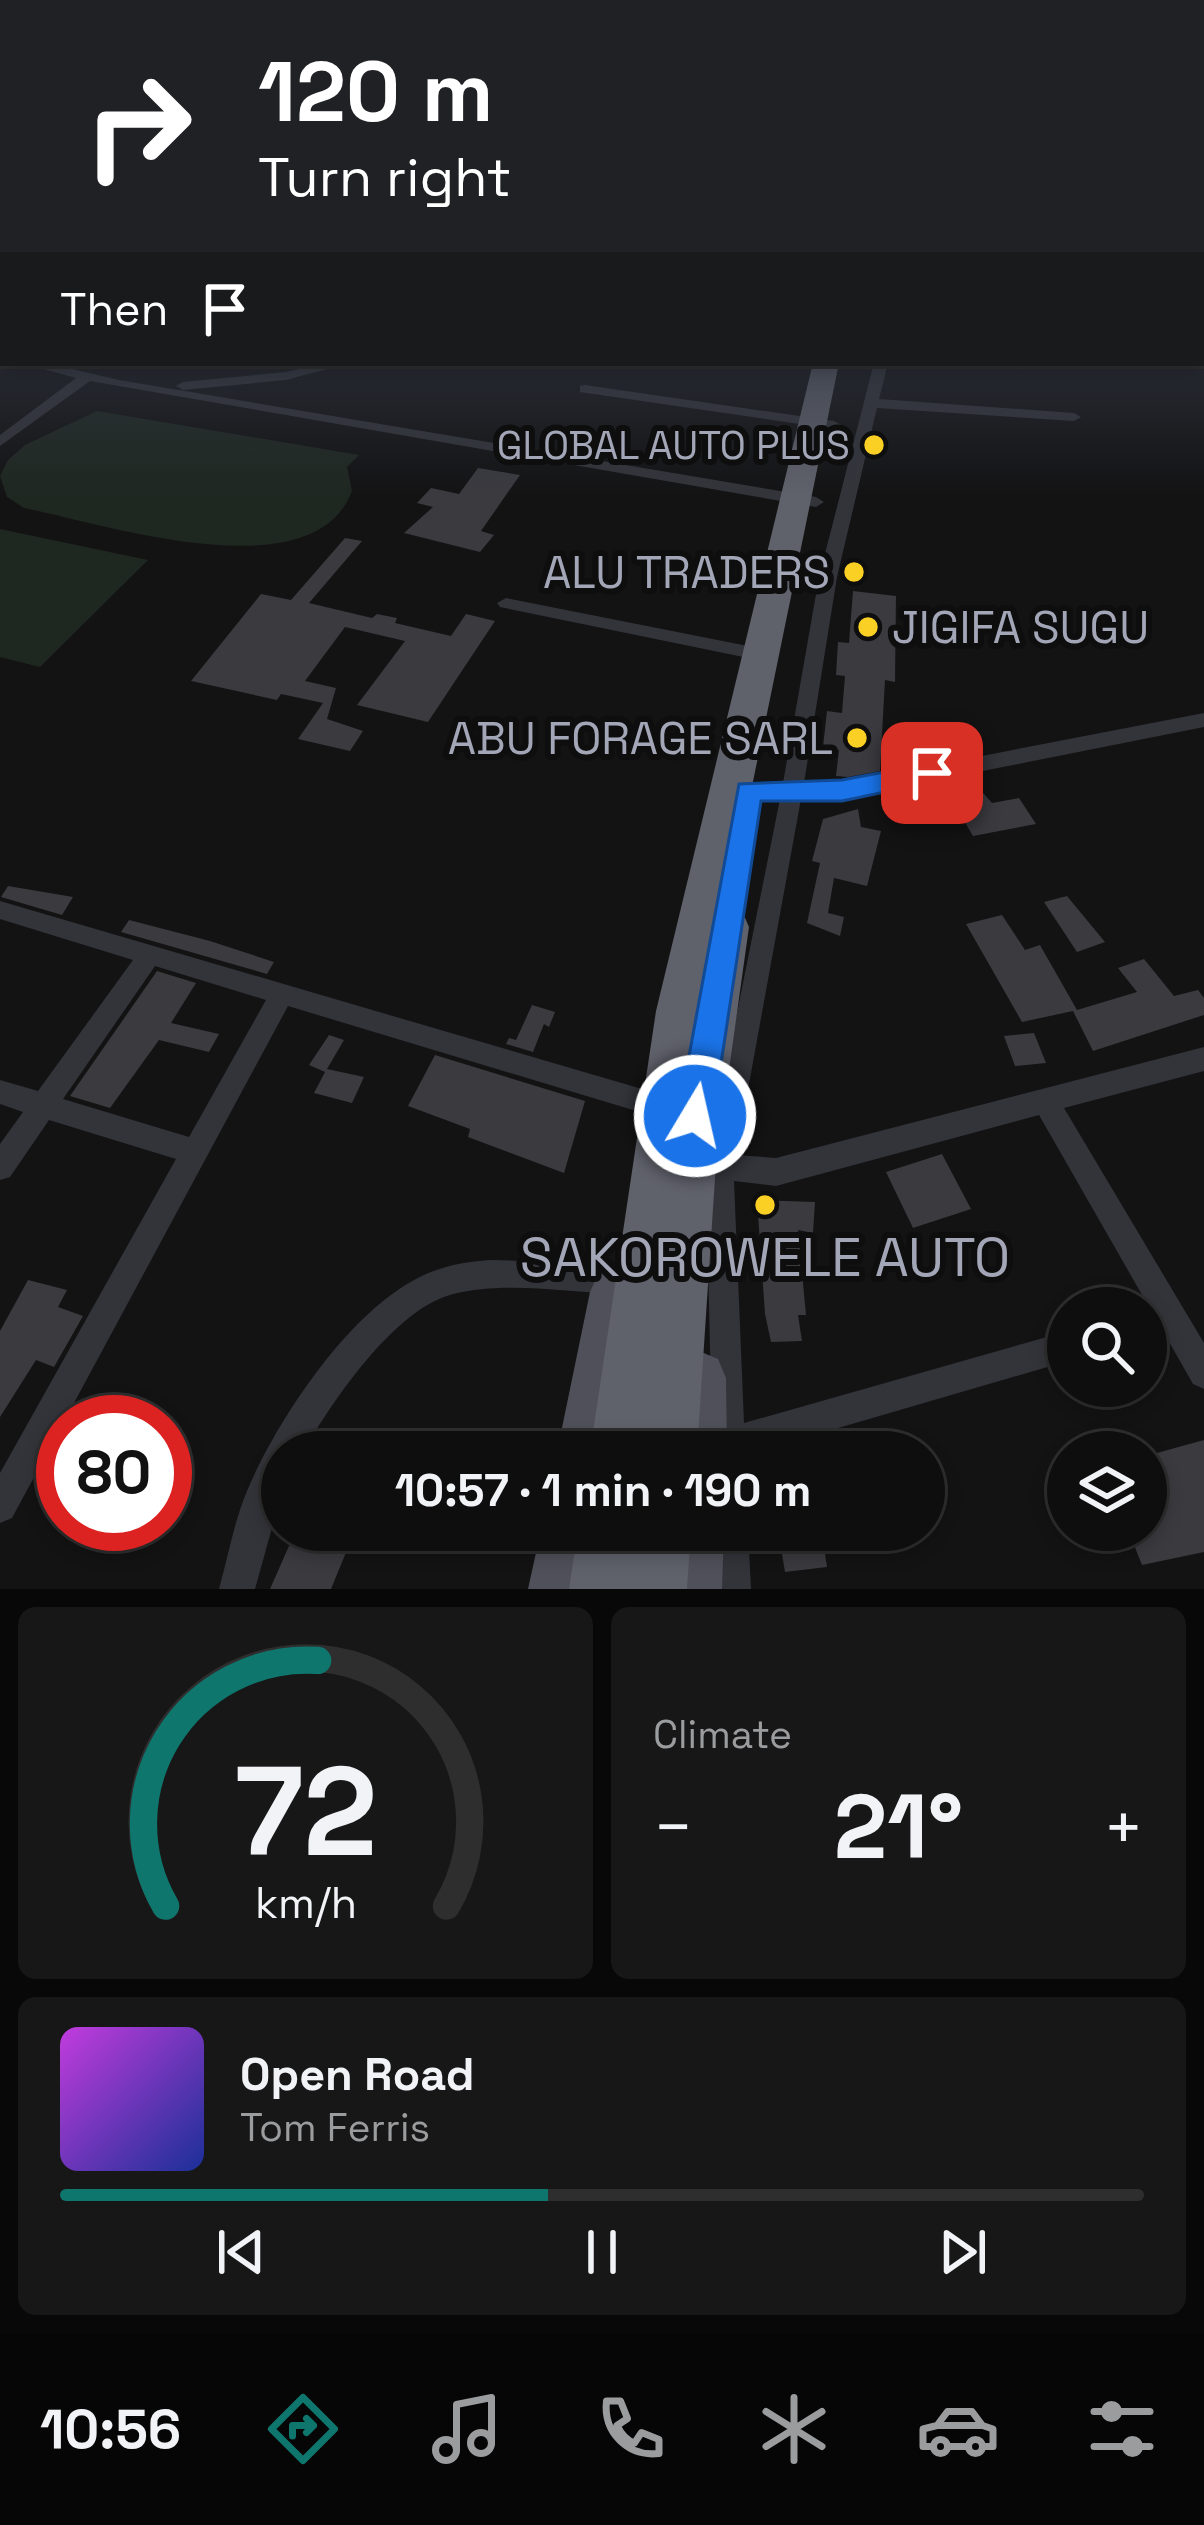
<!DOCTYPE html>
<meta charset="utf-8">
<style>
:root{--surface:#0e0e0f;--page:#171718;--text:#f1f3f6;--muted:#9b9c9e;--line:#2e2e2f;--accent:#0f766e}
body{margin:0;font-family:"Space Grotesk",sans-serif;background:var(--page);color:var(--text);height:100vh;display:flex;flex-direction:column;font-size:45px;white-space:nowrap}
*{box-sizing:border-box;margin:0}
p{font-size:39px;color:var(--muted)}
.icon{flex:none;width:66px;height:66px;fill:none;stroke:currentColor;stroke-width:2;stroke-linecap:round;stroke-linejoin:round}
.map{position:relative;height:1589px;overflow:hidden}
.details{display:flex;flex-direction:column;gap:18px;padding:18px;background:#080808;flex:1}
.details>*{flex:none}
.hud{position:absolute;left:0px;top:0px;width:1206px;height:366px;box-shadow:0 6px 18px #0003,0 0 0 3px var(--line);background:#202124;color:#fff;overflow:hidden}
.tools{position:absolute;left:1047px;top:1287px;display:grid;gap:24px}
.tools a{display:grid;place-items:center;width:120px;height:120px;border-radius:50%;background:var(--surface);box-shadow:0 6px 18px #0003,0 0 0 3px var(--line);font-size:60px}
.speed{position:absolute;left:36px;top:1395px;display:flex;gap:24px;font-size:60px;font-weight:700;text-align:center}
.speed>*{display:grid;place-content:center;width:156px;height:156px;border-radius:50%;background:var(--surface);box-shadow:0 6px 18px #0003,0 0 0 3px var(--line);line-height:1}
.speed .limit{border:18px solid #d22;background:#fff;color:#111}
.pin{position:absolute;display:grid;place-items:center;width:102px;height:102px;color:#fff;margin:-51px;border-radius:24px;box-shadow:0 6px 18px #0006}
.me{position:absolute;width:132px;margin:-66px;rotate:9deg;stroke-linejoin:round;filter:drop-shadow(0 0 9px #0008)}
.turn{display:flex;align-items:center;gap:42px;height:252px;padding:0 60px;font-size:54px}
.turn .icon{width:156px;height:156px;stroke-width:2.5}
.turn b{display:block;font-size:84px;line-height:102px}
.then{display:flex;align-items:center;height:114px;padding:0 60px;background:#0003;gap:24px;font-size:45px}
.big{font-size:90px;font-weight:700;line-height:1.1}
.details .widget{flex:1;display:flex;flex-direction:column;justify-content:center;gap:18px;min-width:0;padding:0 42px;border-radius:18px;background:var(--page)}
.details .dial{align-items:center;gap:0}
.dial svg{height:312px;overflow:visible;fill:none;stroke:var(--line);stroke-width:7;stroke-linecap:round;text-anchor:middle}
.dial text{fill:var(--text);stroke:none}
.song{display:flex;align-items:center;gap:36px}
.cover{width:144px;height:144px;border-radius:18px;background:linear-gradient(135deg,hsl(290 70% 55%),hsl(230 70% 35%))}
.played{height:12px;border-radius:6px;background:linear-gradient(90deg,var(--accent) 45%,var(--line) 45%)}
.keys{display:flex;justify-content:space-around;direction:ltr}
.heat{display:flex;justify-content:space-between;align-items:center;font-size:66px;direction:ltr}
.details .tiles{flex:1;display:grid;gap:18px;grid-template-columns:1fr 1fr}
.widget:last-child{grid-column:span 2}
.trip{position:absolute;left:261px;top:1431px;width:684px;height:120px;border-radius:60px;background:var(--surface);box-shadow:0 6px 18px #0003,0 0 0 3px var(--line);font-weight:700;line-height:120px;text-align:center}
.dock{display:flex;height:192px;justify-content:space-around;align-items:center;background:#060606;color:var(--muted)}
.dock .icon{width:84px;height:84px}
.dock .on{color:var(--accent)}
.dock b{font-size:54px;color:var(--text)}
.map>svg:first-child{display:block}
</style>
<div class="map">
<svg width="1204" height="1589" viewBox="0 0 1204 1589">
<rect width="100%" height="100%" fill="#131314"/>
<path fill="#1f2721" d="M97,411L359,455L347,467L352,491C314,594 101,523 24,508L7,497L0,476L8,460L25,445Z
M0,529L148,560L40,667L0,657Z"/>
<path fill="#3a3a3f" d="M478,468L520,475L481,531L494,535L480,552L404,533L433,507L417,503L431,488L459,494Z
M345,538L362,541L309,603L372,618L377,614L397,618L395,623L451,636L466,614L495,621L428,722L357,705L405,641L345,627L305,681L336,688L327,719L363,731L350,751L298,739L323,703L281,694L277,700L191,681L261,594L291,600Z
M853,591L896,596L895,682L885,680L880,771L848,777L836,776L839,750L823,747L827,711L842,713L845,676L836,675L838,642L849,643Z
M977,786L992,803L1019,798L1036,824L973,836L950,797Z
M858,809L861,827L881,831L867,886L834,878L828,913L844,917L840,936L807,923L820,863L812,861L823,819Z
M8,886L73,897L62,915L1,897Z
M1067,896L1105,942L1077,952L1044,902Z
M1002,915L1025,950L1040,945L1077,1010L1137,992L1118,968L1144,959L1174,996L1198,990L1204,998V1015L1093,1051L1073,1011L1022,1022L966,924Z
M129,920L210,941L274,962L267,974L121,932Z
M157,971L196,983L171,1023L219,1034L209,1052L159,1040L110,1108L70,1096Z
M532,1005L555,1012L549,1027L544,1024L533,1052L506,1044L509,1038L516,1040Z
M1034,1033L1046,1063L1015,1066L1004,1036Z
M329,1035L344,1040L327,1069L364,1077L352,1103L314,1093L325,1072L309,1065Z
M435,1055L585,1101L564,1173L468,1137L470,1129L408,1106Z
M942,1154L971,1209L913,1228L886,1172Z
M757,1200L815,1202L813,1233L798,1230L806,1315H798L802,1341L771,1342L765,1314Z
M28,1280L67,1290L58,1307L83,1316L54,1367L36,1360L0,1417V1331Z
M1204,1440V1552L1142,1565L1128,1530H1146V1456Z
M296,1530L347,1550L331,1589H270Z
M778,1530H849L854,1549L825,1554L827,1567L785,1572Z"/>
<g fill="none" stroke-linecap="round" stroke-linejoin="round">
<path fill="#33343a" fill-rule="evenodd" d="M1203,273L1204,279L1203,280Z
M1203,323H1204V331H1203Z
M1203,342H1204V350H1203Z
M0,345L3,346V355L0,354Z
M22,363H47L119,380L816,497L824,502L816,507L90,381L0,446V435L76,378Z
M325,363H349L286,380L183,390L176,386L183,382L286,372Z
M874,363H888L879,399L1074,413L1081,417L1074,421L877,408L837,577L804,783H842L1204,713V727L842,799H801L736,1155L776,1158L1204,1047V1071L1064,1108L1204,1343V1389L1193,1384L1164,1333L1146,1338V1308L1149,1307L1039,1115L776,1186L734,1181L744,1423L1068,1331V1361L756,1452H703L701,1447L705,1435L712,1433L706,1178L696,1174L692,1165L696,1156L709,1152L780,799H749L739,791L749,783H783L819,577Z
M585,385L834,421L841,425L834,429L580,392V386Z
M506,598L758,648L767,654L758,660L500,607L497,603Z
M0,901L666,1096L675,1099L679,1108L675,1117L666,1120L288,1006L12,1518L0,1523V1473L176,1159L49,1120L10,1177L0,1180V1144L23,1112L0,1104V1080L38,1091L133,960L0,919ZM155,966L266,1000L189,1137L63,1099Z
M490,1260L619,1264L629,1269L634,1279L629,1289L619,1294C565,1292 506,1281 453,1294C394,1309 332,1402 303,1452H282V1492L255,1589H219C228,1557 234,1522 247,1491C277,1420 348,1313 418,1278C441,1266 464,1262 490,1260Z
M714,1530H748L751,1589H715Z"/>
<path fill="#4f5059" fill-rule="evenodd" d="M616,1266L634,1274L642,1292L613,1452H557L590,1292L598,1274Z
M699,1351L718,1359L726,1378L727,1452H671L672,1378L680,1359Z
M541,1530H599L588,1589H528Z
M666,1530H724L722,1589H662Z"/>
<path fill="#5f616b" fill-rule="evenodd" d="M813,363H839L727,908L743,913L749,927L716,1163L697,1452H590L656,1011Z
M578,1530H691L687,1589H569Z"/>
</g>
<linearGradient id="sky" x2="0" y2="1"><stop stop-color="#0a0a0b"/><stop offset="0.55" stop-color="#333945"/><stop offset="1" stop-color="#333945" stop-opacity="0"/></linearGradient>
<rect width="1204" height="496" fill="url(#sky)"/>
<path fill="#1a73e8" stroke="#114b97" stroke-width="3" d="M932,763L942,766L946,773L942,780L842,801H761L713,1116L708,1128L695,1133L683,1128L678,1116L739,784L842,780Z"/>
<g fill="#fbd024" stroke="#0e0e0f" stroke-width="4.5">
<circle cx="874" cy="445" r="12"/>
<circle cx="854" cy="572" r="12"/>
<circle cx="868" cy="627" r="12"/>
<circle cx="857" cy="738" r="12"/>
<circle cx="765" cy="1205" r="12"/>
</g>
<g text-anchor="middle" stroke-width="12" stroke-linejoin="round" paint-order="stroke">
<g font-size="39" fill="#a3a6b6" stroke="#0e0e0f" text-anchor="end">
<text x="850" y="459">GLOBAL AUTO PLUS</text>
</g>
<g font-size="45" fill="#a3a6b6" stroke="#0e0e0f" text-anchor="end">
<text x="830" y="588">ALU TRADERS</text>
<text x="892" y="643" text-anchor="start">JIGIFA SUGU</text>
<text x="833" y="754">ABU FORAGE SARL</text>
</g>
<g font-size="54" fill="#a3a6b6" stroke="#0e0e0f">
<text x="765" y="1276">SAKOROWELE AUTO</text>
</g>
</g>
</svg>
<div class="tools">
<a><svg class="icon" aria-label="search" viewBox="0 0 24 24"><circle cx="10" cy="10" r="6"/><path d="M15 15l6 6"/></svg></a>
<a><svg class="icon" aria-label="layers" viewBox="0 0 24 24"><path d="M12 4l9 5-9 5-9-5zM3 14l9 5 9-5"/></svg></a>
</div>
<div class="speed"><div class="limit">80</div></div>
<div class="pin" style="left:932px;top:773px;background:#d93025"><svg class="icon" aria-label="arrive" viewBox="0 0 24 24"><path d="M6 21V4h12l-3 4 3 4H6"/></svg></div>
<svg class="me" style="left:695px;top:1116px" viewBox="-20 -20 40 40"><circle r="17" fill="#1a73e8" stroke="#fff" stroke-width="3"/><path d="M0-11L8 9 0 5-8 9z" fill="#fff"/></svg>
<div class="trip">10:57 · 1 min · 190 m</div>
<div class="hud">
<div class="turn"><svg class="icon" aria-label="right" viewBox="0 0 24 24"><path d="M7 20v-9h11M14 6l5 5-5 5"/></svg><div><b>120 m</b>Turn right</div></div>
<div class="then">Then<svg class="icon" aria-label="arrive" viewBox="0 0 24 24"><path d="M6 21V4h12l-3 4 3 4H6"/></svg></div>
</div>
</div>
<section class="details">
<div class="tiles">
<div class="widget dial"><svg viewBox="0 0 100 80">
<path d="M14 69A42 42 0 1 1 86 69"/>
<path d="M14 69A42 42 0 0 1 53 6" stroke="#0f766e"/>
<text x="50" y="56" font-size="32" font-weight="700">72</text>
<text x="50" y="72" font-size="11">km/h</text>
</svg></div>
<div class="widget"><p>Climate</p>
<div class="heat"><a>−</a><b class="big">21°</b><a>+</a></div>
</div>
<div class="widget">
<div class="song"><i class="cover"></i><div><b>Open Road</b><p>Tom Ferris</p></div></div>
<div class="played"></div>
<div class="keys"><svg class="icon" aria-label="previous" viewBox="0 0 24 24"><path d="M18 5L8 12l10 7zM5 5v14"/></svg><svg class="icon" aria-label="pause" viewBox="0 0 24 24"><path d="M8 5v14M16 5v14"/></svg><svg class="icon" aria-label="next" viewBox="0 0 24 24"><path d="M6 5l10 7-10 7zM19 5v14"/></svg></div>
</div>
</div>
</section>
<nav class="dock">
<b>10:56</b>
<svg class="icon on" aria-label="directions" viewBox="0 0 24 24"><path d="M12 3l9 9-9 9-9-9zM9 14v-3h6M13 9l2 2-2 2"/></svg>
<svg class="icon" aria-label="music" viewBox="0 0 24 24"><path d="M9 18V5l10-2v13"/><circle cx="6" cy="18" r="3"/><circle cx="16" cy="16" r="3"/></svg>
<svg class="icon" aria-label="phone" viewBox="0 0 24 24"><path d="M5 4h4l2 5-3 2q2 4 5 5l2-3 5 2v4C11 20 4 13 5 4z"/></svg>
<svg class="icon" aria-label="climate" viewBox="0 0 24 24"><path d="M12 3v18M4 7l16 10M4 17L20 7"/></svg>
<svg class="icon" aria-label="car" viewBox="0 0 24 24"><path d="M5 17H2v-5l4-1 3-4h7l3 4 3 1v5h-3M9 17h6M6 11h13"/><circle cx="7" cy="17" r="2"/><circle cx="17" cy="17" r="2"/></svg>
<svg class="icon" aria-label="filters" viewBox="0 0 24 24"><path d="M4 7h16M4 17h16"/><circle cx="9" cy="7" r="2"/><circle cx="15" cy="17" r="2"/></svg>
</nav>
